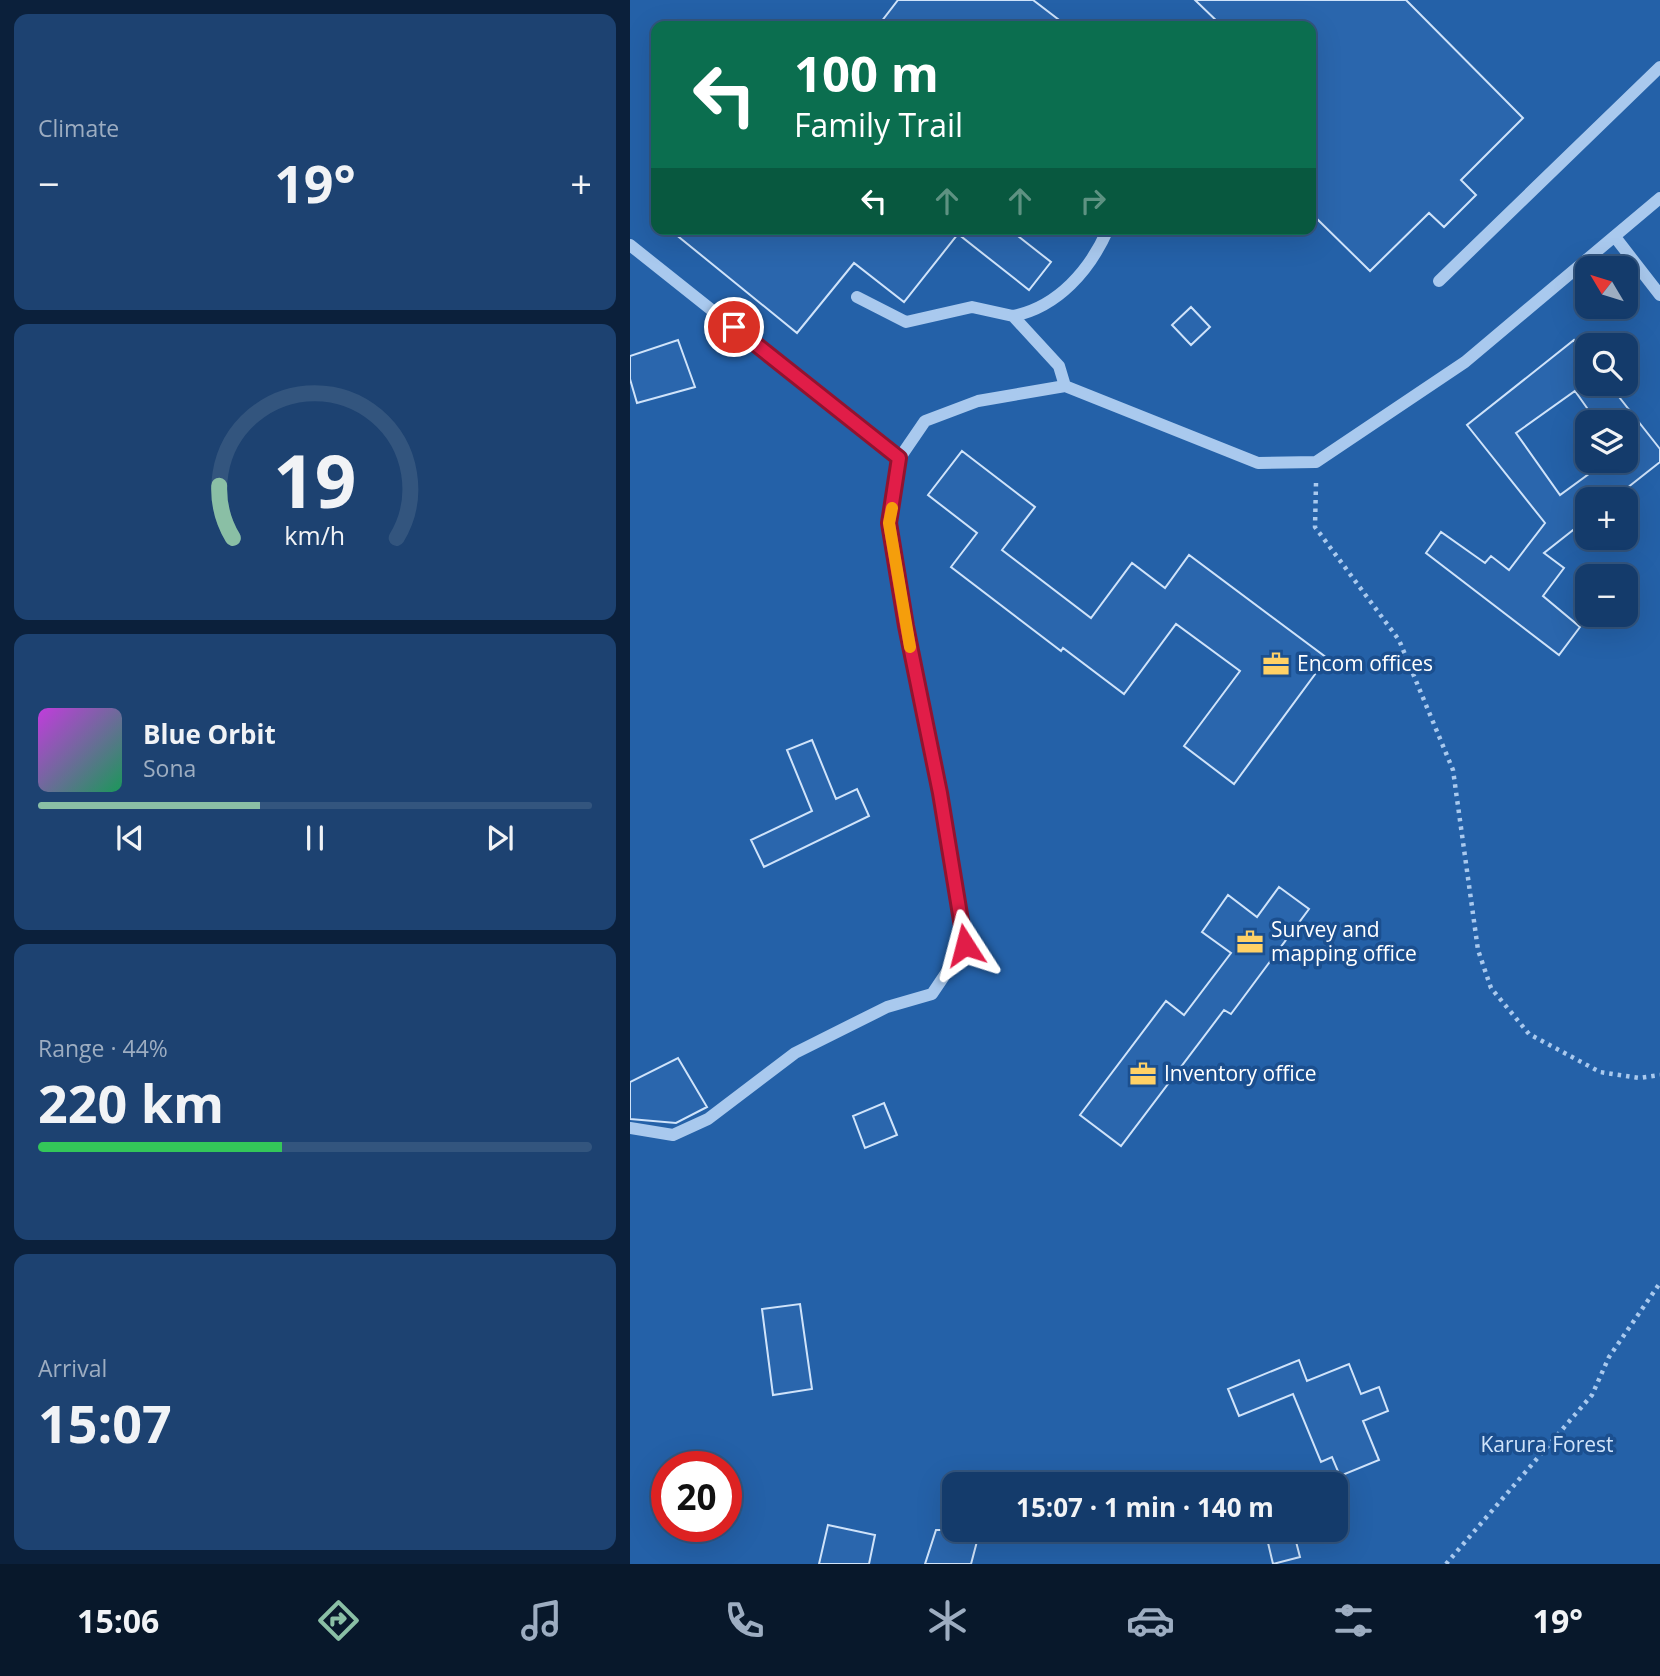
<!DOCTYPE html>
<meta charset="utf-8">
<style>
:root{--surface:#143b6b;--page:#1d4271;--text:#f1f3f6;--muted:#9dadc1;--line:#33557e;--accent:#8abfa5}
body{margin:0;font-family:"Open Sans",sans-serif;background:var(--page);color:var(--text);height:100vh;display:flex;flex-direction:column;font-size:26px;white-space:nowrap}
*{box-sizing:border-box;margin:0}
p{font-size:23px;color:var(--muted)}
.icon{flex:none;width:38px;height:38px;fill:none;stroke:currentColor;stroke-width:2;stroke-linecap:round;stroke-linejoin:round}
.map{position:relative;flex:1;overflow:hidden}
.sheet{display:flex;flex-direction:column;gap:14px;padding:14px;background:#0b203b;width:630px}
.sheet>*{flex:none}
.guide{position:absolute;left:21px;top:21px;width:665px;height:214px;border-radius:14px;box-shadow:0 7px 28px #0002,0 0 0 2px var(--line);background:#0b6e4f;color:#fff;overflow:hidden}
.needle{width:46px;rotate:308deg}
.fabs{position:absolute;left:945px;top:256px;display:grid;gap:14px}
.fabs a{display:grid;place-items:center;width:63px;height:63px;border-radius:14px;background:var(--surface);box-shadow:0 7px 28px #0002,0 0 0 2px var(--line);font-size:35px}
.speed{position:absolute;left:21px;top:1451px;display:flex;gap:14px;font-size:35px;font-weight:700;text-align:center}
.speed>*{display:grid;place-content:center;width:91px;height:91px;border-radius:50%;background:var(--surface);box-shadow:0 7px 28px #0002,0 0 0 2px var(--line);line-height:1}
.speed .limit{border:10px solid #d22;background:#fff;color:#111}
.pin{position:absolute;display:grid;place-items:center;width:60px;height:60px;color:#fff;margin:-30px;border:4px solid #fff;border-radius:50%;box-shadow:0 2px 7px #0007}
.me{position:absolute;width:77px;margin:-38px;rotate:351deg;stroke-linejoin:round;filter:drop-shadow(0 0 5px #0008)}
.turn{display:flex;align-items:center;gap:24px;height:147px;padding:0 28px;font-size:32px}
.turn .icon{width:91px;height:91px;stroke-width:2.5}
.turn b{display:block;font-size:49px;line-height:60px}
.lanes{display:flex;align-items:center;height:66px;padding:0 28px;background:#0003;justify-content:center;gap:35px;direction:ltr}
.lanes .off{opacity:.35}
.big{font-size:52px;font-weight:700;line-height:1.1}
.sheet .card{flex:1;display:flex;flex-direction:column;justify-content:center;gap:10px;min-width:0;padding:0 24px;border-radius:14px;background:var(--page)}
.sheet .dial{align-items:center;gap:0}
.dial svg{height:182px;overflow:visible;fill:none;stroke:var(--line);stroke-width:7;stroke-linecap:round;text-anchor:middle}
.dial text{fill:var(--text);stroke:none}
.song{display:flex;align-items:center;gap:21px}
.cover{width:84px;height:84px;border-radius:10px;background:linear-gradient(135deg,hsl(290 70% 55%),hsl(150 70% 35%))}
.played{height:7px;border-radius:4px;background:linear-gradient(90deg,var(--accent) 40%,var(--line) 40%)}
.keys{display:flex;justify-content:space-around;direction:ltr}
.heat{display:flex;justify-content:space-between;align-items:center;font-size:38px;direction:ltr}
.charge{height:10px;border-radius:5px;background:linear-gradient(90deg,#34c759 44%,var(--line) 0)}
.trip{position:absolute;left:312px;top:1472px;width:406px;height:70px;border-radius:14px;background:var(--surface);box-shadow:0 7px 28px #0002,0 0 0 2px var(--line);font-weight:700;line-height:70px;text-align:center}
.tab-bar{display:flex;height:112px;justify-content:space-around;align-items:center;background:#08182b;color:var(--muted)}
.tab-bar .icon{width:49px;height:49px}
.tab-bar .selected{color:var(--accent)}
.tab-bar b{font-size:32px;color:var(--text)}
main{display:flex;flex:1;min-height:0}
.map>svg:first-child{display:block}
</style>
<main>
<section class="sheet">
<div class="card"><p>Climate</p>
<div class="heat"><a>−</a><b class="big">19°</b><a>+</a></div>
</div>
<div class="card dial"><svg viewBox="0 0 100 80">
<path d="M14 69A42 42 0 1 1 86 69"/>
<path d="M14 69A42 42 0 0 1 8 46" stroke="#8abfa5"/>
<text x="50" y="56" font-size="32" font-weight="700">19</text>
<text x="50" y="72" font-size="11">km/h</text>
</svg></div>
<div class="card">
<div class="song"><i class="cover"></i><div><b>Blue Orbit</b><p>Sona</p></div></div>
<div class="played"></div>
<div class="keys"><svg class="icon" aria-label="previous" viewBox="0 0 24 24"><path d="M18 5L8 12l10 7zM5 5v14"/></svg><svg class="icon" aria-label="pause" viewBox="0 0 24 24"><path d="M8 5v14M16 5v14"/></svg><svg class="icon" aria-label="next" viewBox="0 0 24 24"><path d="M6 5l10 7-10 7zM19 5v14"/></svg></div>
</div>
<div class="card"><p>Range · 44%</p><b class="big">220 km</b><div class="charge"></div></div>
<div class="card"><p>Arrival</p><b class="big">15:07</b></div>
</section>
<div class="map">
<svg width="1030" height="1564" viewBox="0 0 1030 1564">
<rect width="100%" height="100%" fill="#1b4f8f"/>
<path fill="#2461a8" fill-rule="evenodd" d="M0,0H1030V1564H0ZM26,26H681V229H26ZM957,268H996V306H957ZM957,345H996V383H957ZM957,422H996V460H957ZM957,499H996V537H957ZM957,576H996V614H957ZM37,1466H96V1526H37ZM324,1484H705V1530H324Z"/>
<path fill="#2a66ad" stroke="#cfe3fa" stroke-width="2" fill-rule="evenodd" d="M268,0H403L437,26H248Z
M565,0H776L893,118L831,180L846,195L814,227L799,213L740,271L681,213V26H592Z
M39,229H379L421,262L399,290L328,234L274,302L224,263L167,333Z
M561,307L580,327L561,345L542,325Z
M48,340L65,387L7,403L0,379V356Z
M944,340L957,357L956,383H978L1030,449V462L983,499H957V519L914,553L934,568L913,596L950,627L929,655L796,553L811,532L855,563L861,556L879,570L915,523L837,425ZM945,391L967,422H996V460H978L930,495L886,433Z
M332,451L405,507L372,550L461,618L502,563L535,588L559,555L697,658L604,784L554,746L610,671L546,624L494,694L433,648L431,651L321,567L347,533L298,495Z
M182,740L206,799L227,789L239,816L134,867L121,840L182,811L157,750Z
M649,887L679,909L601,1014L594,1010L491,1146L450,1115L536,1001L554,1015L601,953L572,932L598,895L627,917Z
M48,1058L77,1107L46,1123L0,1119V1082Z
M254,1103L267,1135L235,1148L223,1116Z
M170,1304L182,1389L143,1395L132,1309Z
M669,1360L677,1381L719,1364L731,1394L749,1387L758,1411L733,1421L749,1460L710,1476L702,1457L691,1462L663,1394L609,1416L598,1389Z
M198,1525L245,1535L239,1564H189Z
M306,1530H350L341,1564H295Z
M635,1530H663L670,1557L643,1564Z"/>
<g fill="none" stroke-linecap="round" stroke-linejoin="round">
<path stroke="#a9c9ee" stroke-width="4.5" stroke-dasharray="3.5 5" stroke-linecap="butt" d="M686,483L685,527L769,640L823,770L848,950L861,988L899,1034L970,1072L1009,1078L1030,1075
M816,1564L962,1395L979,1357L1030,1283"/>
<path stroke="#a9c9ee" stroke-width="12" d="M985,237L1030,295
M0,245L269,459
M809,281L1030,67
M227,297L276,322L342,307L383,316
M435,386L429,366L383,316C428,307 460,270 478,229
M0,1128L43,1135L78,1119L165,1053L257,1007L302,994L335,945L310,793L276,626L259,523L269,459L295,421L348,401L435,386L628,463L686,462L835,362L1030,198"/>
</g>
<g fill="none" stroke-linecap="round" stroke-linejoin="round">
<g stroke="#92132f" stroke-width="18">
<path id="route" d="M104,327L269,458L259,523L276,626L310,793L335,945"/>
</g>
<use href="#route" stroke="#e11d48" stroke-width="12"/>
<path stroke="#f59e0b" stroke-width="12" d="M262,508L259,523L280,647"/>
</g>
<defs>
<g id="office-bare" transform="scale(2.1)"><path d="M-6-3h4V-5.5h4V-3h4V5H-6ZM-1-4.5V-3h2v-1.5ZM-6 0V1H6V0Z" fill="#ffd166" stroke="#1b4f8f" stroke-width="2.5" paint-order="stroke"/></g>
</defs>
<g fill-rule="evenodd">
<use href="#office-bare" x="646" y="664"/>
<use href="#office-bare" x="620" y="942"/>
<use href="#office-bare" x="513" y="1074"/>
</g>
<g text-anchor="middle" stroke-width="7" stroke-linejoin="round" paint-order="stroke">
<g font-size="21" fill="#fff" stroke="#1b4f8f" text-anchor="start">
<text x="667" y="671">Encom offices</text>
<text x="641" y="937">Survey and<tspan x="641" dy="24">mapping office</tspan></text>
<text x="534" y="1081">Inventory office</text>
</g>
<g font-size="21" fill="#cfe3fa" stroke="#1b4f8f">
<text x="917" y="1452">Karura Forest</text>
</g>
</g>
</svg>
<div class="fabs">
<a><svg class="needle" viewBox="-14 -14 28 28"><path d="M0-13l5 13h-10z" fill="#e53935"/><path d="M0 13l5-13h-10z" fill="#9dadc1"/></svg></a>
<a><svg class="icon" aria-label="search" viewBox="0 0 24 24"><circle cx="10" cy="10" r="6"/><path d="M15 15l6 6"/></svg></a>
<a><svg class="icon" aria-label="layers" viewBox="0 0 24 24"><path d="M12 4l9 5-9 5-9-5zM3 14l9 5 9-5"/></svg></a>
<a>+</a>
<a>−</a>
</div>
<div class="speed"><div class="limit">20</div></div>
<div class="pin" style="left:104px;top:327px;background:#d93025"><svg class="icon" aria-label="arrive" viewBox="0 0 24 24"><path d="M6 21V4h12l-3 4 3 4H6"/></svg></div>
<svg class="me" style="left:335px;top:945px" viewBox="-20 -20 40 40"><path d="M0-17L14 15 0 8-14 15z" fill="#e11d48" stroke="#fff" stroke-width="4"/></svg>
<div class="trip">15:07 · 1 min · 140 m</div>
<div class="guide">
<div class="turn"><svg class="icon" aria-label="left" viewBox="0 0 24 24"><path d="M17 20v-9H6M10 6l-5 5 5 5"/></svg><div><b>100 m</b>Family Trail</div></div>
<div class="lanes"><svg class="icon" aria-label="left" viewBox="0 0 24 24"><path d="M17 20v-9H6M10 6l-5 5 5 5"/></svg><svg class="icon off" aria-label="ahead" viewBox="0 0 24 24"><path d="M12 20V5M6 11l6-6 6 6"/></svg><svg class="icon off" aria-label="ahead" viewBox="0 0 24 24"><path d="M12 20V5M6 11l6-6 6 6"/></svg><svg class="icon off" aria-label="right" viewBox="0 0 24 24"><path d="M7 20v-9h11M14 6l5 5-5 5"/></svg></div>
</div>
</div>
</main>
<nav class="tab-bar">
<b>15:06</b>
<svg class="icon selected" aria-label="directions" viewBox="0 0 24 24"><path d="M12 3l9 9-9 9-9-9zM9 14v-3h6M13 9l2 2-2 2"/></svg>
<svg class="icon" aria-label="music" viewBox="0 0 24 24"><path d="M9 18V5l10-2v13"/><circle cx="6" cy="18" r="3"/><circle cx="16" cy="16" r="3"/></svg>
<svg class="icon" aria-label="phone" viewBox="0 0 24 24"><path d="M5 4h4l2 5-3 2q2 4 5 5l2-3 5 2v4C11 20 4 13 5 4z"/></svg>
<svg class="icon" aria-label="climate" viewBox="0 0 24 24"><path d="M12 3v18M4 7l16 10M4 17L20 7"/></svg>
<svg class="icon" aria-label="car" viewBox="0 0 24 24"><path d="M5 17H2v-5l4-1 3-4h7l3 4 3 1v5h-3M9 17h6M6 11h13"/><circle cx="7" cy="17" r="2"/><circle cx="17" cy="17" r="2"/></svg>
<svg class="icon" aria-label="filters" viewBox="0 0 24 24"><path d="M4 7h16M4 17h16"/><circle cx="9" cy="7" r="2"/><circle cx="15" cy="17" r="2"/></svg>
<b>19°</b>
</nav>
